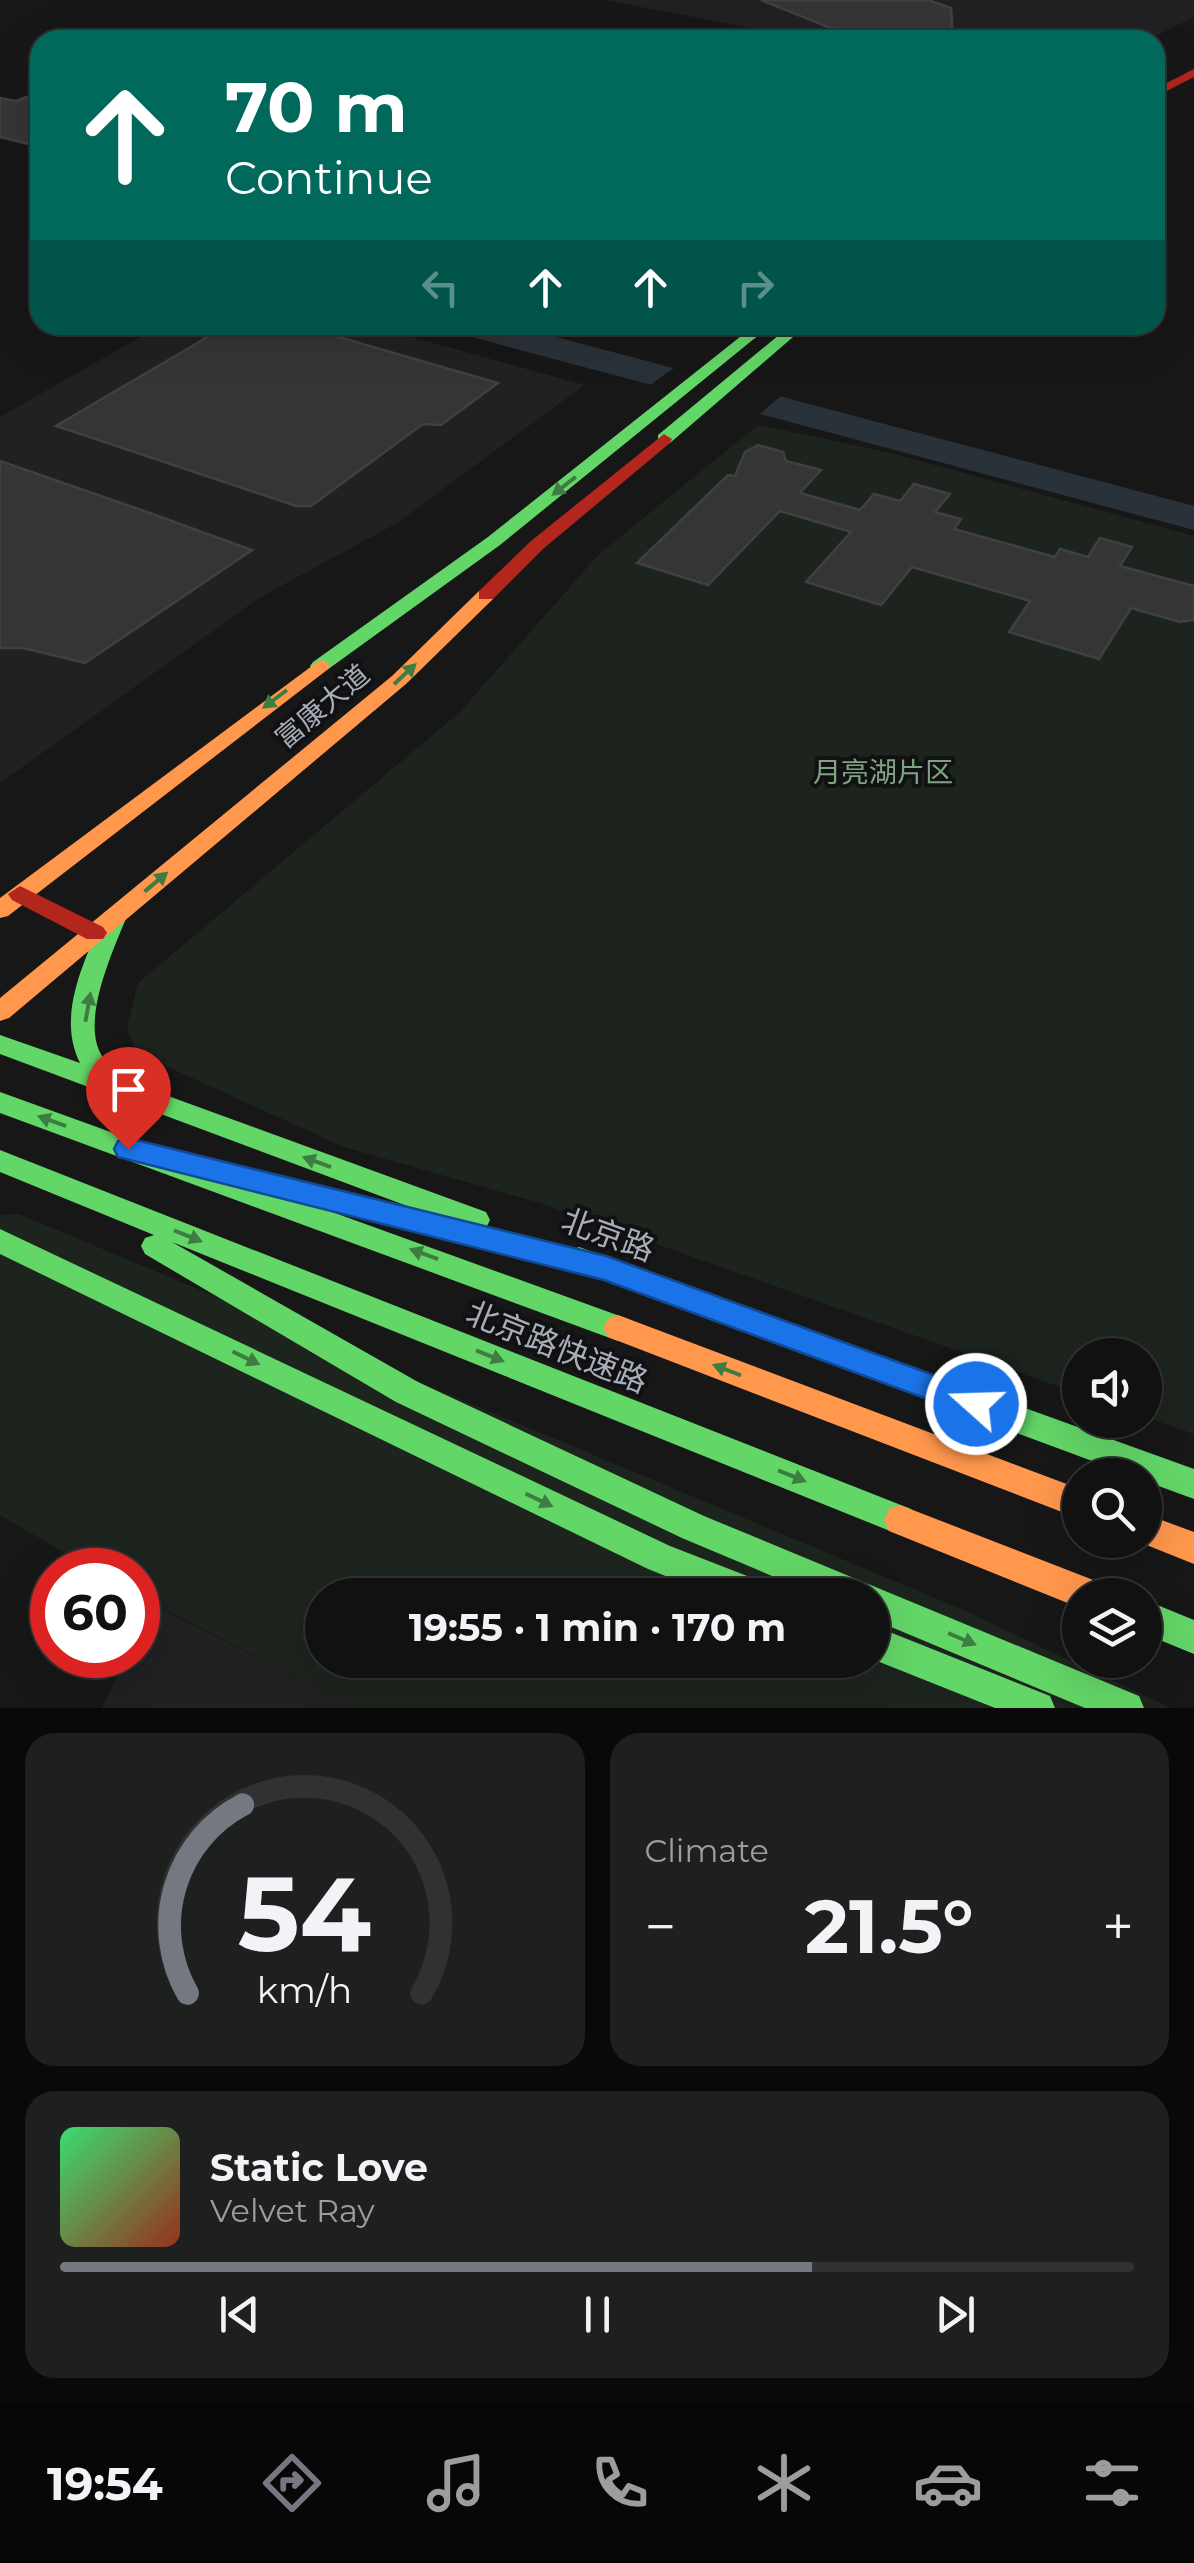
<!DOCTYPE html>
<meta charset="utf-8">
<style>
:root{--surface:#111;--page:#1e1f1f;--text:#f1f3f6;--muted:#9c9d9f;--line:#303131;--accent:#757880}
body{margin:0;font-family:Montserrat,"Noto Sans SC",sans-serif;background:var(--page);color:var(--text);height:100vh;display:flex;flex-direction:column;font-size:38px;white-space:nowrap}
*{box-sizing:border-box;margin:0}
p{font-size:32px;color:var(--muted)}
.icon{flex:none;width:55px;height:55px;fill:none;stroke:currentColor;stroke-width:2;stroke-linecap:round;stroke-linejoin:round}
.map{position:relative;height:1708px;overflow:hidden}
.panel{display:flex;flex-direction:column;gap:25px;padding:25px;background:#090909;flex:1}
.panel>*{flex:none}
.banner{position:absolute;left:30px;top:30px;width:1135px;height:305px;border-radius:30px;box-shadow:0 10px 40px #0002,0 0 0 2px var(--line);background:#00695c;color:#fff;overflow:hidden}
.tools{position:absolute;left:1062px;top:1338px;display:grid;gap:20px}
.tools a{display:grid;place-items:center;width:100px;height:100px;border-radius:50%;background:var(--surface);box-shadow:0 10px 40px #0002,0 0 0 2px var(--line);font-size:50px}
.speed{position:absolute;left:30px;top:1548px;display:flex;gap:20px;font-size:50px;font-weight:700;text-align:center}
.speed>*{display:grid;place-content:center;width:130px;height:130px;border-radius:50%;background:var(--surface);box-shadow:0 10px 40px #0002,0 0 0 2px var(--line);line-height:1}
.speed .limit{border:15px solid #d22;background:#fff;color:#111}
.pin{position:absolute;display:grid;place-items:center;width:85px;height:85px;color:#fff;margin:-102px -42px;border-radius:50% 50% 50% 0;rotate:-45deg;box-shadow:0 0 10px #0007}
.pin .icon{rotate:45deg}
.me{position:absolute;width:110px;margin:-55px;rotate:290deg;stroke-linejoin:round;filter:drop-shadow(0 0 8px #0008)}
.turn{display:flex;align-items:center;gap:35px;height:210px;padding:0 30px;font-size:45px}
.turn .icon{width:130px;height:130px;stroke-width:2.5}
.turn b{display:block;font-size:70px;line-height:85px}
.lanes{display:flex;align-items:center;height:95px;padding:0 30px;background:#0003;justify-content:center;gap:50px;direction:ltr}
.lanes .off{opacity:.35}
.big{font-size:75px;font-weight:700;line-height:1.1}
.panel .tile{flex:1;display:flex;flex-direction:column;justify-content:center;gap:15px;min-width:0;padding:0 35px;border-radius:30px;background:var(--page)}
.panel .dial{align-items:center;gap:0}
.dial svg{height:260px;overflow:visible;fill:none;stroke:var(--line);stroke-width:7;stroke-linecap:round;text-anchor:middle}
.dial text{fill:var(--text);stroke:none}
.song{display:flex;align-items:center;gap:30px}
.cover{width:120px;height:120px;border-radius:15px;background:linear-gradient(135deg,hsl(140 70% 55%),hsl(10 70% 35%))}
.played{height:10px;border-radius:5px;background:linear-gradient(90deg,var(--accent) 70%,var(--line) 70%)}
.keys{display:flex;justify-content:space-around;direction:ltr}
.heat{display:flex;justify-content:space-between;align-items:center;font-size:55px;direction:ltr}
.panel .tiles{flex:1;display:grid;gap:25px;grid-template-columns:1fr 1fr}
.tile:last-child{grid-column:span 2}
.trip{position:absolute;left:305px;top:1578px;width:585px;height:100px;border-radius:50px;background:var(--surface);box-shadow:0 10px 40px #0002,0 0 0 2px var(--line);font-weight:700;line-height:100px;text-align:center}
.menu{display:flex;height:160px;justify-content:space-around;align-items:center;background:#070707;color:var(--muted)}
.menu .icon{width:70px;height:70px}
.menu .current{color:var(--accent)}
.menu b{font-size:45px;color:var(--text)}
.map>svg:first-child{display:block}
</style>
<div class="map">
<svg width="1194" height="1708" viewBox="0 0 1194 1708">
<rect width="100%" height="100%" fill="#171717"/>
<path fill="#212123" d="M606,0H1194V17L1148,40H812Z
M161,325H369L584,385L399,522L259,598L0,783V417Z
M152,1604L357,1708H102L127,1655H138V1634Z"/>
<path fill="#1d241e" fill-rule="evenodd" d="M758,425L887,452L1194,536V1434L1145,1417V1355H1080V1394L543,1204L344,1147L137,1053L127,1028L138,983L460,712L598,555Z
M19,1214L961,1609L1171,1708H357L138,1596V1570H94L0,1515V1215ZM322,1595H872V1660H322Z"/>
<path fill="#2a3239" d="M427,325H511L1194,506V530Z"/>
<path fill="#171717" d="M678,365L784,393L755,418L646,388Z"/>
<path fill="#353536" stroke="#3f4043" stroke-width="2.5" d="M761,0H928L951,8L953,38L895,39L828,27Z
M40,92V147L0,137V98L16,101Z
M228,325H297L498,383L441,425L423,424L311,506H296L56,426Z
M758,445L783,452L786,461L821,470L800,493L860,510L874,494L900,501L914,484L950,494L935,512L961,519L954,529L1055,557L1060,549L1088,557L1100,538L1132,547L1120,566L1194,586V620L1180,622L1131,608L1099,659L1009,632L1030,601L912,567L881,605L806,582L851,532L780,511L708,585L637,563L728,475L735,476L745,452Z
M0,461L147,512L252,550L85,663L23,648H0Z"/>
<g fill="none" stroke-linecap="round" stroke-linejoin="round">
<path fill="#63d668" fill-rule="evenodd" d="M755,325H771L500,545L327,670H313L310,666L313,662L488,537Z
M791,325H807L670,443H658V435Z
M115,908L127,916C113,951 78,1025 104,1059C110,1067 120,1073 127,1081L486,1212L490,1220L486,1228L476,1231L466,1228L0,1054V1035L80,1063C56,1015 85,961 103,916Z
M0,1092L628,1319L633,1328L628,1337L618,1341L0,1113Z
M0,1150L911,1509L916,1520L911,1531L900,1535L172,1242L418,1382L704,1516L1139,1696L1144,1708H1085L872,1619V1595H817L682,1538L396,1402L145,1254L141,1246L145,1238L154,1235L0,1172Z
M0,1229L670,1546L765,1583L770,1595H713L648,1569L0,1254Z
M579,1247L1194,1469V1499L1145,1481V1475H1130L569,1267L565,1259L569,1251Z
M1145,1600L1194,1620V1654L1145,1634Z
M872,1625L1050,1696L1055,1708H995L872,1659Z"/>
<path fill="#ff974d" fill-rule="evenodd" d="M486,589L495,595L493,599L406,684L9,1018L0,1021V998L392,676L479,591Z
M320,660L327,662L330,666L327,670L8,916L0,918V898Z
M368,1198L605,1256L615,1259L619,1268L615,1277L605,1280L368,1220L358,1217L354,1209L358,1201Z
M618,1315L1080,1489V1519L608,1337L603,1328L608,1319Z
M900,1505L1101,1583L1106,1595H1080V1608L889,1531L884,1520L889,1509Z
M1145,1514L1194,1532V1564L1134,1540H1145Z"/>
<path fill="#b3261e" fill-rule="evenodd" d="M1194,69V77L1155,97V89Z
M664,434L672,439L670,443L543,549L493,599H479V591L531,541Z
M20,886L103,927L107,933L103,939H87L12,900L8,894Z"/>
</g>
<defs><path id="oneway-solid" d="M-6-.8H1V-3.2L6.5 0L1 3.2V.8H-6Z" transform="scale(2.5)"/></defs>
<g fill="#3e7d42">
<use href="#oneway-solid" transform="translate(564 486) rotate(142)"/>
<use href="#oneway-solid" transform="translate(405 674) rotate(-43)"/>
<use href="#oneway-solid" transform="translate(275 699) rotate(143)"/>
<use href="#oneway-solid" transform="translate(156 882) rotate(-40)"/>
<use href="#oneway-solid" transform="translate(88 1007) rotate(-80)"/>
<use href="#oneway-solid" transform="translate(52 1121) rotate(-160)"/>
<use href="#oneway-solid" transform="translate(317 1162) rotate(-160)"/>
<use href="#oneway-solid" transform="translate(188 1236) rotate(22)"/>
<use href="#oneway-solid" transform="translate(424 1254) rotate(-160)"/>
<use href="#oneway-solid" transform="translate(490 1356) rotate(22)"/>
<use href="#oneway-solid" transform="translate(246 1358) rotate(26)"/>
<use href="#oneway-solid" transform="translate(727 1370) rotate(-159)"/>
<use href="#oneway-solid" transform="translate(792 1476) rotate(22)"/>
<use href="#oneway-solid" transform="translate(539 1500) rotate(26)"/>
<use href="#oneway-solid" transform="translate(962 1639) rotate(23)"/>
</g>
<path fill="#1a73e8" stroke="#114b97" stroke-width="2.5" d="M128,1138L606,1256L986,1394L991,1404L986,1413L976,1417L604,1280L118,1157L114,1149L118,1141Z"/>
<g text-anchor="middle" stroke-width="8" stroke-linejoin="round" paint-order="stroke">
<g font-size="28" fill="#a8adb8" stroke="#111113">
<text transform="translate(322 706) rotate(-40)" y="10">富康大道</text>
</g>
<g font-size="28" fill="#7fa381" stroke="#111113">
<text x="883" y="782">月亮湖片区</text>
</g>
<g font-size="32" fill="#a8adb8" stroke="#111113">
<text transform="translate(608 1235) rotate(20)" y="11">北京路</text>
<text transform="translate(557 1347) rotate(22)" y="11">北京路快速路</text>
</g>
</g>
</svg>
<div class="tools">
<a><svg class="icon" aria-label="sound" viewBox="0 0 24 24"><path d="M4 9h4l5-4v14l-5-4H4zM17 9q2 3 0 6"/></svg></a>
<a><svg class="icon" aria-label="search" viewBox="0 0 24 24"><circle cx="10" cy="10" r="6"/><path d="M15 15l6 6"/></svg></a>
<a><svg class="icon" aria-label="layers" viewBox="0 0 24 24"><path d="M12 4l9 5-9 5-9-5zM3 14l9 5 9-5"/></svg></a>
</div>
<div class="speed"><div class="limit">60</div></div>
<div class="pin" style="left:128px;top:1149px;background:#d93025"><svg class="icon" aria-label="arrive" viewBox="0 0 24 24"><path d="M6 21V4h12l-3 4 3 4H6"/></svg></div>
<svg class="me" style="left:976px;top:1404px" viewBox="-20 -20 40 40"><circle r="17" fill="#1a73e8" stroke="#fff" stroke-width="3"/><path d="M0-11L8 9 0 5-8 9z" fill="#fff"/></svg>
<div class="trip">19:55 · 1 min · 170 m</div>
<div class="banner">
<div class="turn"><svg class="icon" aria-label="ahead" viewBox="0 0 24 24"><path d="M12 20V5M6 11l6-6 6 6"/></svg><div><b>70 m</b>Continue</div></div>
<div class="lanes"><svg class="icon off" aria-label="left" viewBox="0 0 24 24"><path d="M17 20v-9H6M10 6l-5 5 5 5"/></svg><svg class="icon" aria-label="ahead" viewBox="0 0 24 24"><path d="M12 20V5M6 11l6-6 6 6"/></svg><svg class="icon" aria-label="ahead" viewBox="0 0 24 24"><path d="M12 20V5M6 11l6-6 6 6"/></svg><svg class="icon off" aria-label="right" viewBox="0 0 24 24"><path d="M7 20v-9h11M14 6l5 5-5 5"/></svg></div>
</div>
</div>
<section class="panel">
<div class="tiles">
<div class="tile dial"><svg viewBox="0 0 100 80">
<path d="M14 69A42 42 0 1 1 86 69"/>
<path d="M14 69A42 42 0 0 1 31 11" stroke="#757880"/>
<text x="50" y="56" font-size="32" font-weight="700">54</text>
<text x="50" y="72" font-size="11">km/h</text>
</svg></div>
<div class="tile"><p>Climate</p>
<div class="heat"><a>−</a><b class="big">21.5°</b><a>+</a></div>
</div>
<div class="tile">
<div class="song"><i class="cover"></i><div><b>Static Love</b><p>Velvet Ray</p></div></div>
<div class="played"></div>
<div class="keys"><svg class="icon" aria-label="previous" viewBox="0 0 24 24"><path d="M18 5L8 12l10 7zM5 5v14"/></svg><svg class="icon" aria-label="pause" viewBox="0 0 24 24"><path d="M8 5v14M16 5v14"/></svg><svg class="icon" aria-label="next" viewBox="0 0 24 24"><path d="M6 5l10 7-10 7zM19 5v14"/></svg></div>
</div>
</div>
</section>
<nav class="menu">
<b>19:54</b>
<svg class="icon current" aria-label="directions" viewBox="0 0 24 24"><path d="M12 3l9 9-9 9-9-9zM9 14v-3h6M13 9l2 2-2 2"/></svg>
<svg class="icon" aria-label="music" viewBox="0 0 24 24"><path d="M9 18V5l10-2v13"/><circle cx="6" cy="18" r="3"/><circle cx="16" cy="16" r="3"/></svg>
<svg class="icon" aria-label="phone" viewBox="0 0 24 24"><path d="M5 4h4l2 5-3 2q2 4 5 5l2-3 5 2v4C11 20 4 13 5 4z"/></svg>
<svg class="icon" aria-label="climate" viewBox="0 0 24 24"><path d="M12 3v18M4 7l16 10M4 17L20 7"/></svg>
<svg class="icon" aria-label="car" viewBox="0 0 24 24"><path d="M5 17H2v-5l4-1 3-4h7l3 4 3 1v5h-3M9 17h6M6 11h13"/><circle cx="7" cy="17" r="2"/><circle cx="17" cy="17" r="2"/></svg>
<svg class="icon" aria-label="filters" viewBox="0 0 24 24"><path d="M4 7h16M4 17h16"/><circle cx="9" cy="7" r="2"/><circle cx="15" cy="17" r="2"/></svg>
</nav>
